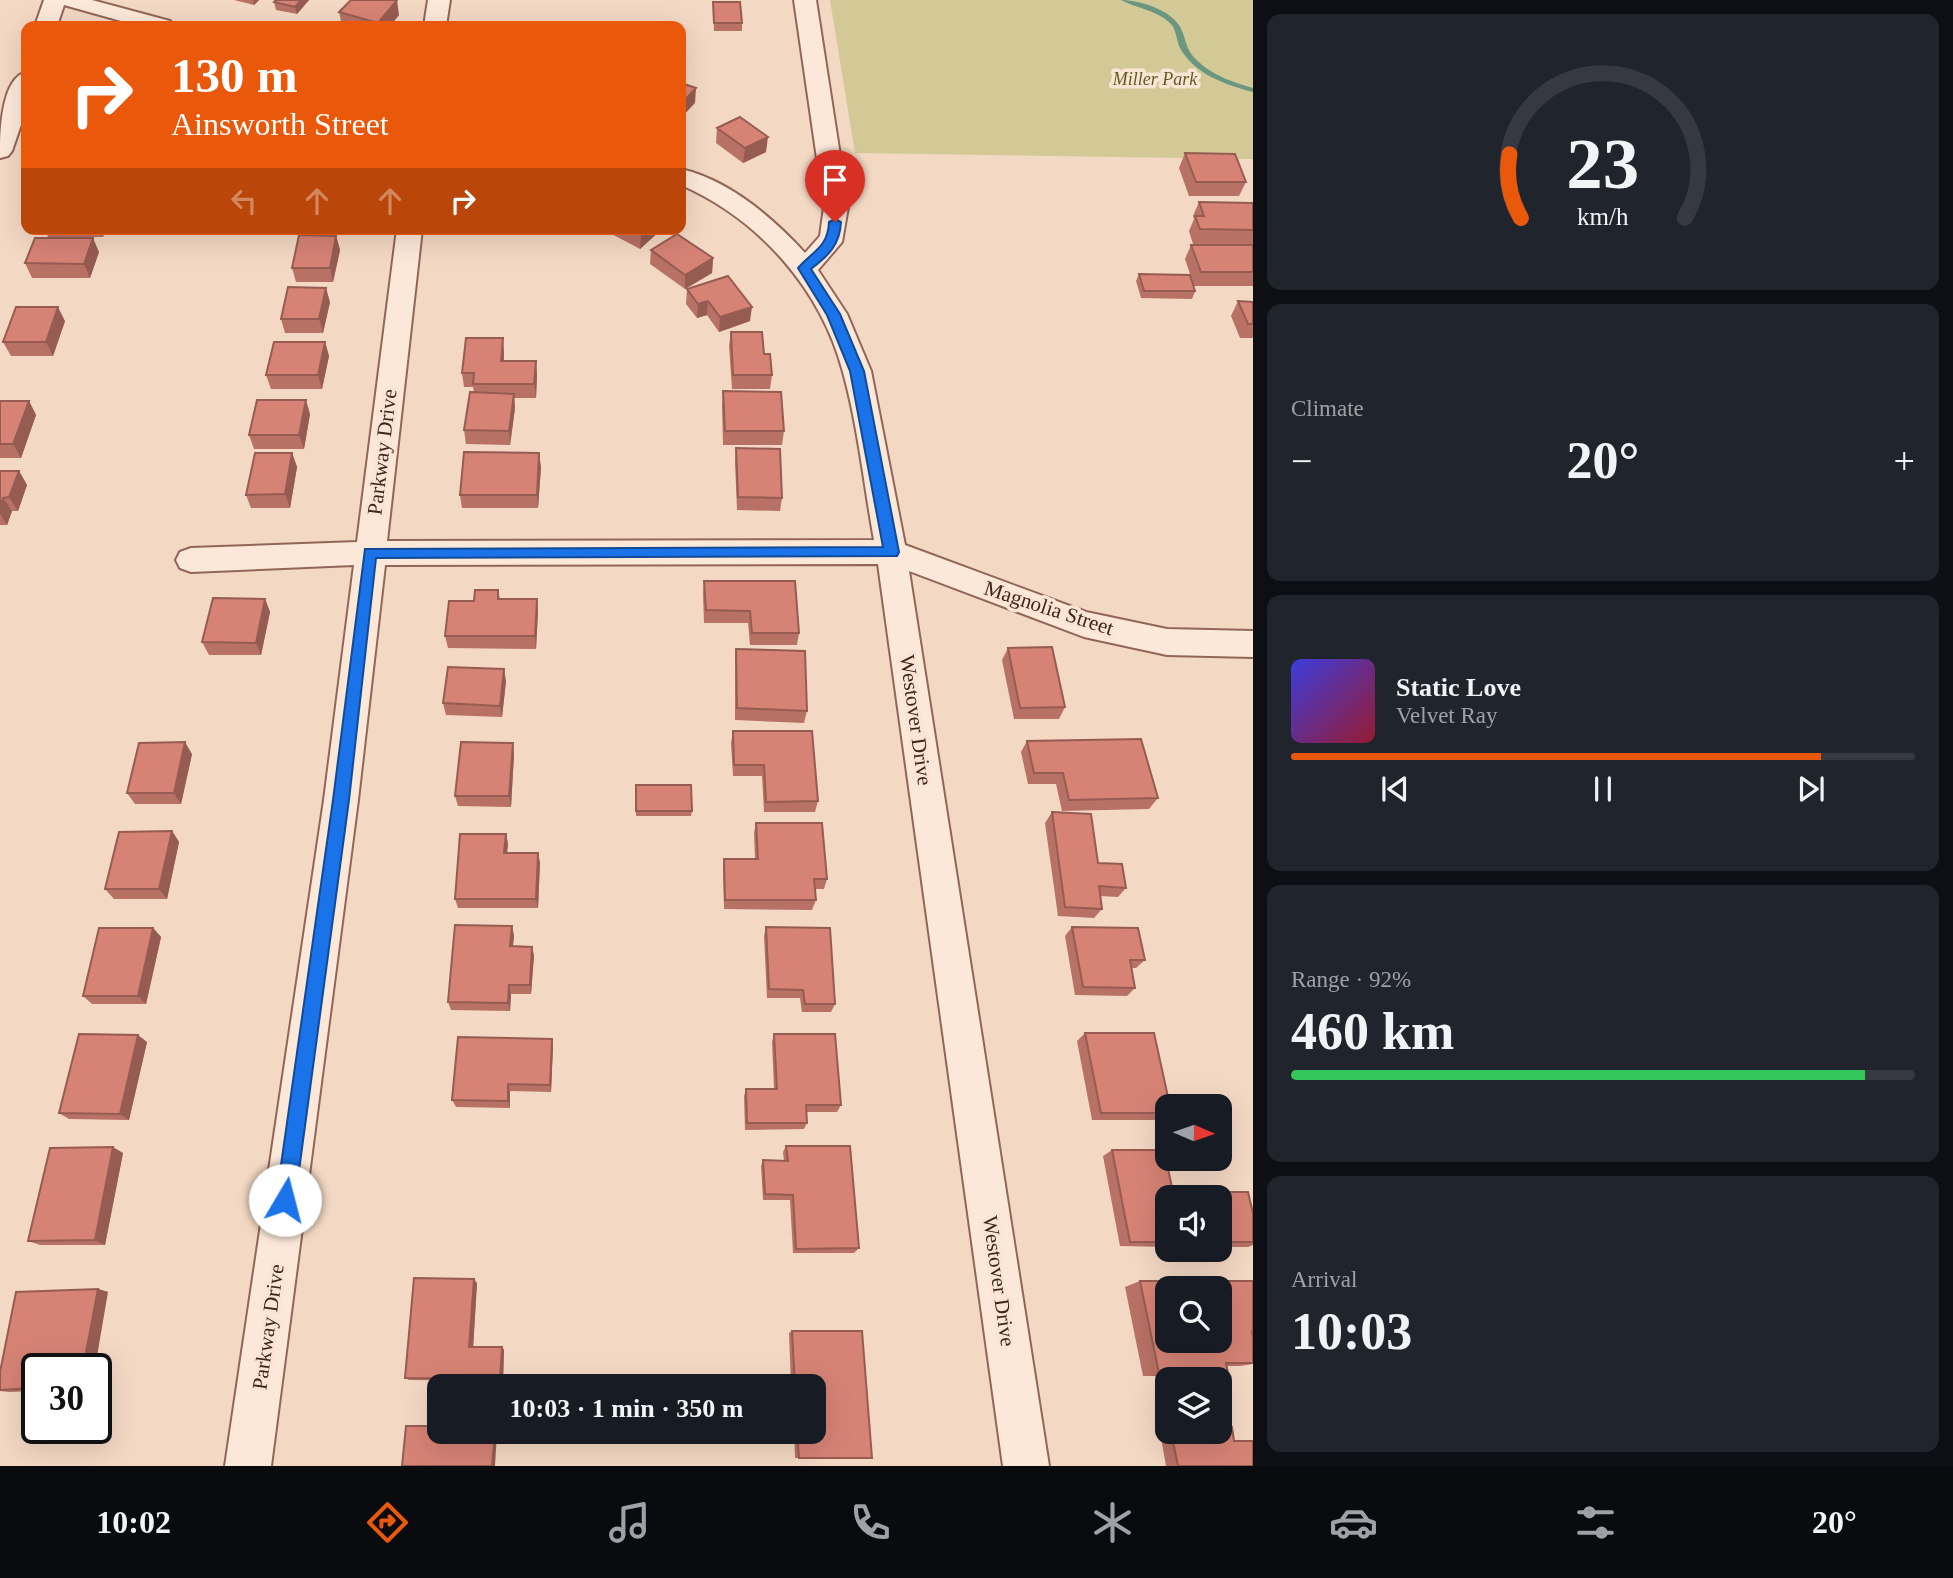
<!DOCTYPE html>
<meta charset="utf-8">
<style>
:root{--surface:#171b24;--page:#20242c;--text:#f1f3f6;--muted:#9ea1a6;--line:#363941;--accent:#ea580c}
body{margin:0;font-family:"Times New Roman",serif;background:var(--page);color:var(--text);height:100vh;display:flex;flex-direction:column;font-size:26px;white-space:nowrap}
*{box-sizing:border-box;margin:0}
p{font-size:23px;color:var(--muted)}
.icon{flex:none;width:38px;height:38px;fill:none;stroke:currentColor;stroke-width:2;stroke-linecap:round;stroke-linejoin:round}
.map{position:relative;flex:1;overflow:hidden}
.drawer{display:flex;flex-direction:column;gap:14px;padding:14px;background:#0d0f14;width:700px}
.drawer>*{flex:none}
.hud{position:absolute;left:21px;top:21px;width:665px;height:214px;border-radius:14px;box-shadow:0 7px 28px #0002;background:#ea580c;color:#fff;overflow:hidden}
.needle{width:46px;rotate:92deg}
.fabs{position:absolute;left:1155px;top:1094px;display:grid;gap:14px}
.fabs a{display:grid;place-items:center;width:77px;height:77px;border-radius:14px;background:var(--surface);box-shadow:0 7px 28px #0002;font-size:35px}
.speed{position:absolute;left:21px;top:1353px;display:flex;gap:14px;font-size:35px;font-weight:700;text-align:center}
.speed>*{display:grid;place-content:center;width:91px;height:91px;border-radius:50%;background:var(--surface);box-shadow:0 7px 28px #0002;line-height:1}
.speed .limit{border:4px solid #111;border-radius:10px;background:#fff;color:#111}
.pin{position:absolute;display:grid;place-items:center;width:60px;height:60px;color:#fff;margin:-72px -30px;border-radius:50% 50% 50% 0;rotate:-45deg;box-shadow:0 0 7px #0007}
.pin .icon{rotate:45deg}
.me{position:absolute;width:77px;margin:-38px;rotate:8deg;stroke-linejoin:round;filter:drop-shadow(0 0 5px #0008)}
.turn{display:flex;align-items:center;gap:24px;height:147px;padding:0 35px;font-size:32px}
.turn .icon{width:91px;height:91px;stroke-width:2.5}
.turn b{display:block;font-size:49px;line-height:60px}
.lanes{display:flex;align-items:center;height:66px;padding:0 35px;background:#0003;justify-content:center;gap:35px;direction:ltr}
.lanes .off{opacity:.35}
.big{font-size:52px;font-weight:700;line-height:1.1}
.drawer .widget{flex:1;display:flex;flex-direction:column;justify-content:center;gap:10px;min-width:0;padding:0 24px;border-radius:14px;background:var(--page)}
.drawer .dial{align-items:center;gap:0}
.dial svg{height:182px;overflow:visible;fill:none;stroke:var(--line);stroke-width:7;stroke-linecap:round;text-anchor:middle}
.dial text{fill:var(--text);stroke:none}
.song{display:flex;align-items:center;gap:21px}
.cover{width:84px;height:84px;border-radius:10px;background:linear-gradient(135deg,hsl(240 70% 55%),hsl(350 70% 35%))}
.played{height:7px;border-radius:4px;background:linear-gradient(90deg,var(--accent) 85%,var(--line) 85%)}
.keys{display:flex;justify-content:space-around;direction:ltr}
.heat{display:flex;justify-content:space-between;align-items:center;font-size:38px;direction:ltr}
.charge{height:10px;border-radius:5px;background:linear-gradient(90deg,#34c759 92%,var(--line) 0)}
.trip{position:absolute;left:427px;top:1374px;width:399px;height:70px;border-radius:14px;background:var(--surface);box-shadow:0 7px 28px #0002;font-weight:700;line-height:70px;text-align:center}
.tabs{display:flex;height:112px;justify-content:space-around;align-items:center;background:#090b0e;color:var(--muted)}
.tabs .icon{width:49px;height:49px}
.tabs .on{color:var(--accent)}
.tabs b{font-size:32px;color:var(--text)}
main{display:flex;flex:1;min-height:0}
.map>svg:first-child{display:block}
</style>
<main>
<div class="map">
<svg width="1253" height="1466" viewBox="0 0 1253 1466">
<rect width="100%" height="100%" fill="#f3d8c4"/>
<path fill="#d3c996" d="M830,0H1253V159L855,153Z"/>
<g fill="none" stroke-linecap="round" stroke-linejoin="round">
<path fill="#6b967f" fill-rule="evenodd" d="M1121,0C1139,0 1168,9 1179,25C1185,34 1185,46 1192,55C1207,73 1231,82 1253,88V92C1226,85 1194,74 1180,48C1176,40 1177,30 1170,23C1156,10 1136,8 1121,0Z"/>
<g stroke="#916658" stroke-width="4">
<path id="minor" d="M44,0H92L170,21L173,26H139L64,5L57,26H35Z
M428,0H450L446,26H424Z
M794,0H816L848,207L842,242L818,270L847,314L871,371L905,545L1086,612L1167,629L1253,631V657L1167,655L1084,637L909,571L1049,1466H1003L878,564L385,565L358,800L271,1466H225L324,800L354,565L191,572L180,568L176,560L180,552L191,548L357,542L397,229H422L387,541L874,540C864,485 858,426 843,372C821,289 759,219 681,185V169C729,180 773,218 805,253L820,236L824,207Z
M26,72V110L12,151L8,156L0,158C0,137 0,79 26,72Z"/>
</g>
<use href="#minor" fill="#fce8d9" fill-rule="evenodd"/>
</g>
<path fill="#b87165" d="M234,0H259L254,5Z
M309,0L297,14L276,10L274,2Z
M713,2L742,23V31H714Z
M339,12L399,15L390,26H342Z
M717,128L766,152L743,163L716,143Z
M1185,153L1246,182L1239,196H1189L1179,168Z
M1199,202L1253,203V244H1193L1189,231L1194,219L1193,216Z
M41,229H106L103,237H48L45,229Z
M608,229H662L640,249L608,232Z
M336,236L340,250L333,282H296L292,268Z
M1191,245H1253V286H1194L1185,259Z
M651,250L713,258L712,273L685,289L650,264Z
M99,252L90,278H32L25,263Z
M1139,274L1195,291L1192,299L1141,298L1136,281Z
M687,289L750,321L719,332L707,315L697,318L686,304Z
M1238,301L1253,302V338H1240L1231,316Z
M330,302L323,333H285L281,319Z
M65,321L53,356H11L3,342Z
M731,332L772,375L770,389H732L729,346Z
M325,342L329,356L322,389H271L266,375Z
M504,352V361H536L537,376L536,398H514L515,408L510,445L466,444L464,430L474,392L473,387H464L462,373Z
M723,391L784,431L782,445H723L722,405Z
M0,401H29L36,415L21,458H0Z
M310,414L304,449H254L249,435Z
M736,448L782,498L780,511L737,510L735,462Z
M292,453L297,467L290,508H251L246,495Z
M541,467L538,508H462L460,495Z
M0,471H19L27,485L18,511H12L7,525H0Z
M704,581L799,633L797,645H750L748,623H704L703,594Z
M498,590L500,599H537L538,611L536,649L448,648L445,636L474,601Z
M265,599L270,612L261,655H209L202,642Z
M1008,648L1065,707L1059,719H1014L1002,660Z
M736,649L807,711L804,723L735,720V661Z
M506,681L502,717L446,715L443,703Z
M733,731L818,801L815,812H764L762,776H733L731,743Z
M1027,741L1158,798L1149,809L1062,811L1056,784H1028L1021,752Z
M192,754L181,804H135L127,793Z
M514,754L511,807L458,806L455,796Z
M636,785L692,811L691,816H636Z
M1052,812L1098,863L1126,888L1118,897L1100,896L1102,909L1094,918L1058,916L1045,823Z
M756,823L827,879L824,889H815L816,900L812,910L724,909L723,869L724,859H755L754,833Z
M172,831L179,842L167,899H114L105,889Z
M506,834L508,844L507,853H538L540,863L538,908H458L455,899Z
M766,927L835,1004L831,1012H802L800,998H767L764,936Z
M1072,927L1145,960L1136,968H1131L1135,988L1127,996L1075,995L1065,936Z
M153,928L161,937L146,1004H92L83,996Z
M514,935L513,946L534,955L531,994H511L510,1011L451,1010L448,1002Z
M1085,1033L1167,1106V1116L1162,1120H1092L1077,1041Z
M774,1034L841,1105L837,1112H806L807,1123L804,1129L745,1130L744,1096L746,1089H774L772,1042Z
M147,1042L129,1120L69,1119L59,1113Z
M553,1046L551,1092L510,1091V1108L456,1107L452,1100Z
M786,1146L859,1248L854,1253H793L790,1200H763L761,1166L763,1160L784,1161L783,1152Z
M1112,1150H1164L1173,1192H1248L1253,1213V1245L1248,1247H1220V1197H1167V1247L1120,1246L1103,1156Z
M123,1153L105,1245H40L28,1241Z
M1140,1281H1253V1364L1240,1366H1227L1228,1373L1210,1376H1143L1125,1287Z
M477,1283L473,1347H502L504,1350L503,1381L409,1380L405,1378Z
M98,1289L108,1292L37,1368V1391L9,1392L0,1391V1372Z
M792,1331L872,1458H795L794,1432H814V1386H791L789,1333Z
M1167,1426V1432H1220L1234,1441L1253,1466H1166L1159,1427Z"/>
<path fill="#965c52" d="M253,0H259L254,5Z
M301,0H309L297,14L295,7Z
M397,0L399,15L390,26H379L378,23Z
M696,88L695,103L681,118V104Z
M768,137L766,152L743,163L745,148Z
M100,229H106L103,237Z
M646,229H662L640,249L641,234Z
M336,236L340,250L333,282L330,268Z
M93,238L99,252L90,278L84,264Z
M713,258L712,273L685,289V275Z
M326,288L330,302L323,333L319,319Z
M708,301L707,315L697,318L698,304Z
M58,307L65,321L53,356L46,342Z
M752,307L750,321L719,332L720,317Z
M503,338L504,352L503,375L501,361Z
M325,342L329,356L322,389L318,375Z
M536,361L537,376L536,398L534,384Z
M514,394L515,408L510,445L509,431Z
M306,400L310,414L304,449L299,435Z
M29,401L36,415L21,458L13,444Z
M292,453L297,467L290,508L285,494Z
M539,453L541,467L538,508L537,495Z
M19,471L27,485L18,511L9,497Z
M3,498L12,511L7,525L0,514V507Z
M265,599L270,612L261,655L256,643Z
M537,599L538,611L536,649L535,636Z
M504,669L506,681L502,717L500,706Z
M185,742L192,754L181,804L174,793Z
M513,743L514,754L511,807L509,796Z
M172,831L179,842L167,899L159,889Z
M506,834L508,844L506,863L504,853Z
M538,853L540,863L538,908L536,899Z
M512,926L514,935L512,955L510,946Z
M153,928L161,937L146,1004L138,996Z
M532,947L534,955L531,994L530,985Z
M509,985L511,994L510,1011L508,1003Z
M138,1035L147,1042L129,1120L120,1114Z
M552,1039L553,1046L551,1092L550,1085Z
M508,1084L510,1091V1108L508,1101Z
M113,1147L123,1153L105,1245L95,1240Z
M474,1279L477,1283L473,1350L469,1347Z
M98,1289L108,1292L95,1368H83Z
M502,1347L504,1350L503,1381L500,1379Z
M495,1432H497L495,1466H492Z"/>
<path fill="#d68375" stroke="#965c52" stroke-width="2" fill-rule="evenodd" d="M276,0H301L295,7L274,2Z
M351,0H397L378,23L339,12Z
M713,2H740L742,23H714Z
M681,83L696,88L681,104Z
M740,117L768,137L745,148L717,128Z
M1185,153L1235,154L1246,182H1196Z
M1199,202L1253,203V230L1200,229L1195,216H1204Z
M631,229H646L641,234Z
M677,234L713,258L685,275L651,250Z
M299,235L336,236L330,268H292Z
M35,238H93L84,264L25,263Z
M1191,245H1253V272H1201Z
M1139,274L1190,275L1195,291H1144Z
M728,276L752,307L720,317L708,301L698,304L687,289Z
M288,287L326,288L319,319H281Z
M1238,301L1253,302V324H1248Z
M16,307H58L46,342H3Z
M731,332H762L764,354H770L772,375H733Z
M466,338H503L501,361H536L534,384H473L474,373H462Z
M274,342H325L318,375H266Z
M723,391L781,392L784,431H725Z
M470,392L514,394L509,431L464,430Z
M257,400H306L299,435H249Z
M0,401H29L13,444H0Z
M736,448L780,449L782,498L738,497Z
M464,452L539,453L537,495H460Z
M255,453H292L285,494L246,495Z
M0,471H19L9,497L3,498L0,507Z
M704,581H795L799,633H752L750,611L706,610Z
M475,590H498V599H537L535,636H445L449,601H474Z
M213,598L265,599L256,643L202,642Z
M1052,647L1065,707L1020,708L1008,648Z
M736,649L805,651L807,711L737,708Z
M448,667L504,669L500,706L443,703Z
M733,731H812L818,801L766,802L764,765H734Z
M1141,739L1158,798L1069,800L1063,773H1034L1027,741Z
M185,742L174,793H127L139,743Z
M461,742L513,743L509,796H455Z
M636,785H691L692,811H636Z
M1052,812L1091,814L1098,863L1122,864L1126,888L1099,886L1102,909L1065,907Z
M756,823H822L827,879H814L816,900H725L724,859H758Z
M172,831L159,889H105L119,832Z
M460,834H506L504,853H538L536,899H455Z
M455,925L512,926L510,946L532,947L530,985H509L508,1003L448,1002Z
M766,927L830,928L835,1004H805L803,990L769,989Z
M1072,927L1138,928L1145,960H1130L1135,988L1083,987Z
M99,928H153L138,996H83Z
M1085,1033H1154L1170,1106H1167V1113H1101Z
M79,1034L138,1035L120,1114L59,1113Z
M774,1034H835L841,1105H806L807,1123H747L746,1089H777Z
M458,1037L552,1039L550,1085L508,1084V1101L452,1100Z
M786,1146H850L859,1248L796,1249L793,1195L765,1194L763,1160L788,1161Z
M113,1147L95,1240L28,1241L50,1148Z
M1112,1150H1164L1173,1192H1248L1253,1213V1242H1220V1197H1167V1242H1130Z
M414,1278L474,1279L469,1347H502L500,1379L405,1378Z
M1140,1281H1253V1332H1252L1253,1337V1363H1226L1228,1373H1159ZM1167,1288H1220V1340H1167Z
M98,1289L83,1368H37V1388L0,1390V1372L16,1292Z
M792,1331H862L872,1458H799L797,1432H814V1386H795Z
M406,1426H439V1432H495L492,1466H402Z
M1220,1427H1232L1234,1441H1253V1466H1178L1171,1432H1220Z"/>
<path fill="#1a73e8" stroke="#114b97" stroke-width="2" d="M835,219L841,222C840,245 828,256 811,269L840,314L864,371L899,552L897,556L376,558L349,800L295,1200L292,1207L285,1209L279,1207L276,1200L333,800L365,549L883,547L850,371L827,315L798,268C813,251 828,247 829,222Z"/>
<g text-anchor="middle" stroke-width="7" stroke-linejoin="round" paint-order="stroke">
<g font-size="18" font-style="italic" fill="#5e5c21" stroke="#fae5d5">
<text x="1155" y="85">Miller Park</text>
</g>
<g font-size="21" fill="#3f241d" stroke="#fae5d5">
<text transform="translate(382 452) rotate(-83)" y="7">Parkway Drive</text>
<text transform="translate(1049 608) rotate(18)" y="7">Magnolia Street</text>
<text transform="translate(916 720) rotate(82)" y="7">Westover Drive</text>
<text transform="translate(999 1281) rotate(82)" y="7">Westover Drive</text>
<text transform="translate(268 1327) rotate(-82)" y="7">Parkway Drive</text>
</g>
</g>
</svg>
<div class="fabs">
<a><svg class="needle" viewBox="-14 -14 28 28"><path d="M0-13l5 13h-10z" fill="#e53935"/><path d="M0 13l5-13h-10z" fill="#9ea1a6"/></svg></a>
<a><svg class="icon" aria-label="sound" viewBox="0 0 24 24"><path d="M4 9h4l5-4v14l-5-4H4zM17 9q2 3 0 6"/></svg></a>
<a><svg class="icon" aria-label="search" viewBox="0 0 24 24"><circle cx="10" cy="10" r="6"/><path d="M15 15l6 6"/></svg></a>
<a><svg class="icon" aria-label="layers" viewBox="0 0 24 24"><path d="M12 4l9 5-9 5-9-5zM3 14l9 5 9-5"/></svg></a>
</div>
<div class="speed"><div class="limit">30</div></div>
<div class="pin" style="left:835px;top:222px;background:#d93025"><svg class="icon" aria-label="arrive" viewBox="0 0 24 24"><path d="M6 21V4h12l-3 4 3 4H6"/></svg></div>
<svg class="me" style="left:285px;top:1200px" viewBox="-20 -20 40 40"><circle r="19" fill="#fff"/><path d="M0-13L10 11 0 6-10 11z" fill="#1a73e8"/></svg>
<div class="trip">10:03 · 1 min · 350 m</div>
<div class="hud">
<div class="turn"><svg class="icon" aria-label="right" viewBox="0 0 24 24"><path d="M7 20v-9h11M14 6l5 5-5 5"/></svg><div><b>130 m</b>Ainsworth Street</div></div>
<div class="lanes"><svg class="icon off" aria-label="left" viewBox="0 0 24 24"><path d="M17 20v-9H6M10 6l-5 5 5 5"/></svg><svg class="icon off" aria-label="ahead" viewBox="0 0 24 24"><path d="M12 20V5M6 11l6-6 6 6"/></svg><svg class="icon off" aria-label="ahead" viewBox="0 0 24 24"><path d="M12 20V5M6 11l6-6 6 6"/></svg><svg class="icon" aria-label="right" viewBox="0 0 24 24"><path d="M7 20v-9h11M14 6l5 5-5 5"/></svg></div>
</div>
</div>
<section class="drawer">
<div class="widget dial"><svg viewBox="0 0 100 80">
<path d="M14 69A42 42 0 1 1 86 69"/>
<path d="M14 69A42 42 0 0 1 9 41" stroke="#ea580c"/>
<text x="50" y="56" font-size="32" font-weight="700">23</text>
<text x="50" y="72" font-size="11">km/h</text>
</svg></div>
<div class="widget"><p>Climate</p>
<div class="heat"><a>−</a><b class="big">20°</b><a>+</a></div>
</div>
<div class="widget">
<div class="song"><i class="cover"></i><div><b>Static Love</b><p>Velvet Ray</p></div></div>
<div class="played"></div>
<div class="keys"><svg class="icon" aria-label="previous" viewBox="0 0 24 24"><path d="M18 5L8 12l10 7zM5 5v14"/></svg><svg class="icon" aria-label="pause" viewBox="0 0 24 24"><path d="M8 5v14M16 5v14"/></svg><svg class="icon" aria-label="next" viewBox="0 0 24 24"><path d="M6 5l10 7-10 7zM19 5v14"/></svg></div>
</div>
<div class="widget"><p>Range · 92%</p><b class="big">460 km</b><div class="charge"></div></div>
<div class="widget"><p>Arrival</p><b class="big">10:03</b></div>
</section>
</main>
<nav class="tabs">
<b>10:02</b>
<svg class="icon on" aria-label="directions" viewBox="0 0 24 24"><path d="M12 3l9 9-9 9-9-9zM9 14v-3h6M13 9l2 2-2 2"/></svg>
<svg class="icon" aria-label="music" viewBox="0 0 24 24"><path d="M9 18V5l10-2v13"/><circle cx="6" cy="18" r="3"/><circle cx="16" cy="16" r="3"/></svg>
<svg class="icon" aria-label="phone" viewBox="0 0 24 24"><path d="M5 4h4l2 5-3 2q2 4 5 5l2-3 5 2v4C11 20 4 13 5 4z"/></svg>
<svg class="icon" aria-label="climate" viewBox="0 0 24 24"><path d="M12 3v18M4 7l16 10M4 17L20 7"/></svg>
<svg class="icon" aria-label="car" viewBox="0 0 24 24"><path d="M5 17H2v-5l4-1 3-4h7l3 4 3 1v5h-3M9 17h6M6 11h13"/><circle cx="7" cy="17" r="2"/><circle cx="17" cy="17" r="2"/></svg>
<svg class="icon" aria-label="filters" viewBox="0 0 24 24"><path d="M4 7h16M4 17h16"/><circle cx="9" cy="7" r="2"/><circle cx="15" cy="17" r="2"/></svg>
<b>20°</b>
</nav>
